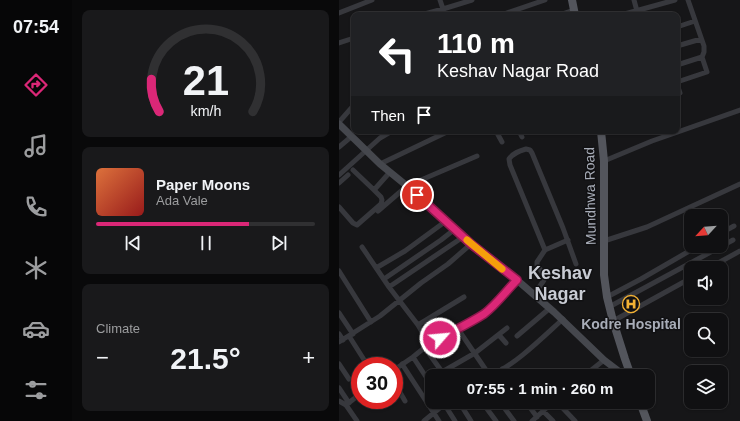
<!DOCTYPE html>
<meta charset="utf-8">
<style>
:root{--surface:#101012;--page:#19191b;--text:#f1f3f6;--muted:#9c9d9f;--line:#303032;--accent:#db2777}
body{margin:0;font-family:Helvetica,sans-serif;background:var(--page);color:var(--text);height:100vh;display:flex;flex-direction:column;font-size:15px;white-space:nowrap}
*{box-sizing:border-box;margin:0}
p{font-size:13px;color:var(--muted)}
.icon{flex:none;width:22px;height:22px;fill:none;stroke:currentColor;stroke-width:2;stroke-linecap:round;stroke-linejoin:round}
.map{position:relative;flex:1;overflow:hidden}
.sheet{display:flex;flex-direction:column;gap:10px;padding:10px;background:#09090a;width:267px}
.sheet>*{flex:none}
.banner{position:absolute;left:12px;top:12px;width:329px;height:122px;border-radius:8px;box-shadow:0 1px 3px #0004,0 0 0 1px var(--line);background:#202124;color:#fff;overflow:hidden}
.needle{width:26px;rotate:244deg}
.controls{position:absolute;left:345px;top:209px;display:grid;gap:8px}
.controls a{display:grid;place-items:center;width:44px;height:44px;border-radius:8px;background:var(--surface);box-shadow:0 1px 3px #0004,0 0 0 1px var(--line);font-size:20px}
.speed{position:absolute;left:12px;top:357px;display:flex;gap:8px;font-size:20px;font-weight:700;text-align:center}
.speed>*{display:grid;place-content:center;width:52px;height:52px;border-radius:50%;background:var(--surface);box-shadow:0 1px 3px #0004,0 0 0 1px var(--line);line-height:1}
.speed .limit{border:6px solid #d22;background:#fff;color:#111}
.pin{position:absolute;display:grid;place-items:center;width:34px;height:34px;color:#fff;margin:-17px;border:2px solid #fff;border-radius:50%;box-shadow:0 1px 4px #0007}
.me{position:absolute;width:44px;margin:-22px;rotate:63deg;stroke-linejoin:round;filter:drop-shadow(0 0 3px #0008)}
.turn{display:flex;align-items:center;gap:14px;height:84px;padding:0 20px;font-size:18px}
.turn .icon{width:52px;height:52px;stroke-width:2.5}
.turn b{display:block;font-size:28px;line-height:34px}
.then{display:flex;align-items:center;height:38px;padding:0 20px;background:#0003;gap:8px;font-size:15px}
.big{font-size:30px;font-weight:600;line-height:1.1}
.sheet .card{flex:1;display:flex;flex-direction:column;justify-content:center;gap:6px;min-width:0;padding:0 14px;border-radius:8px;background:var(--page)}
.sheet .dial{align-items:center;gap:0}
.dial svg{height:104px;overflow:visible;fill:none;stroke:var(--line);stroke-width:7;stroke-linecap:round;text-anchor:middle}
.dial text{fill:var(--text);stroke:none}
.song{display:flex;align-items:center;gap:12px}
.cover{width:48px;height:48px;border-radius:6px;background:linear-gradient(135deg,hsl(20 70% 55%),hsl(0 70% 35%))}
.played{height:4px;border-radius:2px;background:linear-gradient(90deg,var(--accent) 70%,var(--line) 70%)}
.keys{display:flex;justify-content:space-around;direction:ltr}
.heat{display:flex;justify-content:space-between;align-items:center;font-size:22px;direction:ltr}
.trip{position:absolute;left:86px;top:369px;width:230px;height:40px;border-radius:8px;background:var(--surface);box-shadow:0 1px 3px #0004,0 0 0 1px var(--line);font-weight:600;line-height:40px;text-align:center}
main{display:flex;flex:1;min-height:0}
.tabs{display:flex;flex-direction:column;width:72px;justify-content:space-around;align-items:center;background:#060607;color:var(--muted)}
.tabs .icon{width:28px;height:28px}
.tabs .active{color:var(--accent)}
.tabs b{font-size:18px;color:var(--text)}
.map>svg:first-child{display:block}
</style>
<main>
<nav class="tabs">
<b>07:54</b>
<svg class="icon active" aria-label="directions" viewBox="0 0 24 24"><path d="M12 3l9 9-9 9-9-9zM9 14v-3h6M13 9l2 2-2 2"/></svg>
<svg class="icon" aria-label="music" viewBox="0 0 24 24"><path d="M9 18V5l10-2v13"/><circle cx="6" cy="18" r="3"/><circle cx="16" cy="16" r="3"/></svg>
<svg class="icon" aria-label="phone" viewBox="0 0 24 24"><path d="M5 4h4l2 5-3 2q2 4 5 5l2-3 5 2v4C11 20 4 13 5 4z"/></svg>
<svg class="icon" aria-label="climate" viewBox="0 0 24 24"><path d="M12 3v18M4 7l16 10M4 17L20 7"/></svg>
<svg class="icon" aria-label="car" viewBox="0 0 24 24"><path d="M5 17H2v-5l4-1 3-4h7l3 4 3 1v5h-3M9 17h6M6 11h13"/><circle cx="7" cy="17" r="2"/><circle cx="17" cy="17" r="2"/></svg>
<svg class="icon" aria-label="filters" viewBox="0 0 24 24"><path d="M4 7h16M4 17h16"/><circle cx="9" cy="7" r="2"/><circle cx="15" cy="17" r="2"/></svg>
</nav>
<section class="sheet">
<div class="card dial"><svg viewBox="0 0 100 80">
<path d="M14 69A42 42 0 1 1 86 69"/>
<path d="M14 69A42 42 0 0 1 8 44" stroke="#db2777"/>
<text x="50" y="56" font-size="32" font-weight="700">21</text>
<text x="50" y="72" font-size="11">km/h</text>
</svg></div>
<div class="card">
<div class="song"><i class="cover"></i><div><b>Paper Moons</b><p>Ada Vale</p></div></div>
<div class="played"></div>
<div class="keys"><svg class="icon" aria-label="previous" viewBox="0 0 24 24"><path d="M18 5L8 12l10 7zM5 5v14"/></svg><svg class="icon" aria-label="pause" viewBox="0 0 24 24"><path d="M8 5v14M16 5v14"/></svg><svg class="icon" aria-label="next" viewBox="0 0 24 24"><path d="M6 5l10 7-10 7zM19 5v14"/></svg></div>
</div>
<div class="card"><p>Climate</p>
<div class="heat"><a>−</a><b class="big">21.5°</b><a>+</a></div>
</div>
</section>
<div class="map">
<svg width="401" height="421" viewBox="0 0 401 421">
<rect width="100%" height="100%" fill="#161618"/>
<g fill="none" stroke-linecap="round" stroke-linejoin="round">
<path stroke="#37383d" stroke-width="5" d="M101,0L104,9
M295,0L298,11
M0,13L33,0
M82,15L104,9L133,0
M162,15L206,0
M220,15L235,10
M282,15L336,0
M338,27L356,21
M0,43L15,38
M338,46L362,39
M338,65L363,57L365,52V46L349,0
M338,82L368,72L363,57
M338,84L341,93H338
M0,122L15,105
M157,131L163,142
M180,131L183,137
M0,147L13,136
M265,161L313,141L401,110
M41,164L110,131
M14,170L35,190L51,172
M0,175L41,138L53,131
M0,183L9,175
M0,207L14,223L18,225L42,204L43,200L42,197L35,190
M39,211L68,186L138,156
M382,233L395,226
M265,241L308,227L401,184
M23,247L50,287L79,325L90,344
M206,250L229,240
M37,268L66,251L107,221
M370,268L401,251
M0,271L32,322
M45,279L102,240L116,229
M50,287L124,237
M195,295L205,280V275L198,265V262L206,250L171,165L170,159C174,153 180,151 187,149L191,150L193,153L224,228L237,264
M268,297L302,279L359,246
M270,307L394,240
M0,313L14,334
M274,321L352,278
M79,325L125,297
M119,329L151,376
M0,334L4,340
M160,335L167,343
M10,336L29,366
M178,336L211,308
M0,342L41,316L82,283L109,264L132,244
M86,348L106,376
M74,357L93,386
M0,364L10,379
M63,364L100,421
M163,369L168,376
M55,370L74,357L90,344L145,313L155,305L178,280
M103,372L136,353L168,328
M151,376C176,365 203,338 224,319
M245,376L265,360
M55,382L66,401
M0,388L10,403
M0,401L7,405L18,421
M104,402L116,421
M120,402L132,421
M143,402L157,421
M161,402L175,421
M187,402L198,417
M218,402L236,421
M7,405L21,394
M204,411L214,421
M85,421L108,402
M193,421L214,402"/>
<path stroke="#45474d" stroke-width="7" d="M0,124L41,164L68,186L132,244L178,280L215,312L265,360L286,376"/>
<path stroke="#53555c" stroke-width="8" d="M233,0L236,15
M262,131L265,161V275L268,297L274,321L286,359L292,376
M301,402L308,421"/>
</g>
<g fill="none" stroke-linecap="round" stroke-linejoin="round">
<g stroke="#8e194d" stroke-width="10">
<path id="route" d="M78,195L132,244L178,280C167,291 157,305 145,314C131,323 116,330 101,338"/>
</g>
<use href="#route" stroke="#db2777" stroke-width="7"/>
<path stroke="#f59e0b" stroke-width="7" d="M128,240L163,269"/>
</g>
<defs>
<g id="hospital-ring" transform="scale(0.9)"><circle r="9.5" fill="#111113" stroke="#f2b134" stroke-width="1.5"/><path d="M-5-5h3v3.5h4V-5h3V5h-3V1.5h-4V5h-3Z" fill="#f2b134"/></g>
</defs>
<g fill-rule="evenodd">
<use href="#hospital-ring" x="292" y="304"/>
</g>
<g text-anchor="middle" stroke-width="3" stroke-linejoin="round" paint-order="stroke">
<g font-size="14" fill="#a8adb8" stroke="#111113">
<text transform="translate(251 196) rotate(-91)" y="5">Mundhwa Road</text>
</g>
<g font-size="14" font-weight="bold" fill="#a8adb8" stroke="#111113">
<text x="292" y="329">Kodre Hospital</text>
</g>
<g font-size="18" font-weight="bold" fill="#c9ccd4" stroke="#111113">
<text x="221" y="279">Keshav<tspan x="221" dy="21">Nagar</tspan></text>
</g>
</g>
</svg>
<div class="controls">
<a><svg class="needle" viewBox="-14 -14 28 28"><path d="M0-13l5 13h-10z" fill="#e53935"/><path d="M0 13l5-13h-10z" fill="#9c9d9f"/></svg></a>
<a><svg class="icon" aria-label="sound" viewBox="0 0 24 24"><path d="M4 9h4l5-4v14l-5-4H4zM17 9q2 3 0 6"/></svg></a>
<a><svg class="icon" aria-label="search" viewBox="0 0 24 24"><circle cx="10" cy="10" r="6"/><path d="M15 15l6 6"/></svg></a>
<a><svg class="icon" aria-label="layers" viewBox="0 0 24 24"><path d="M12 4l9 5-9 5-9-5zM3 14l9 5 9-5"/></svg></a>
</div>
<div class="speed"><div class="limit">30</div></div>
<div class="pin" style="left:78px;top:195px;background:#d93025"><svg class="icon" aria-label="arrive" viewBox="0 0 24 24"><path d="M6 21V4h12l-3 4 3 4H6"/></svg></div>
<svg class="me" style="left:101px;top:338px" viewBox="-20 -20 40 40"><circle r="17" fill="#db2777" stroke="#fff" stroke-width="3"/><path d="M0-11L8 9 0 5-8 9z" fill="#fff"/></svg>
<div class="trip">07:55 · 1 min · 260 m</div>
<div class="banner">
<div class="turn"><svg class="icon" aria-label="left" viewBox="0 0 24 24"><path d="M17 20v-9H6M10 6l-5 5 5 5"/></svg><div><b>110 m</b>Keshav Nagar Road</div></div>
<div class="then">Then<svg class="icon" aria-label="arrive" viewBox="0 0 24 24"><path d="M6 21V4h12l-3 4 3 4H6"/></svg></div>
</div>
</div>
</main>
